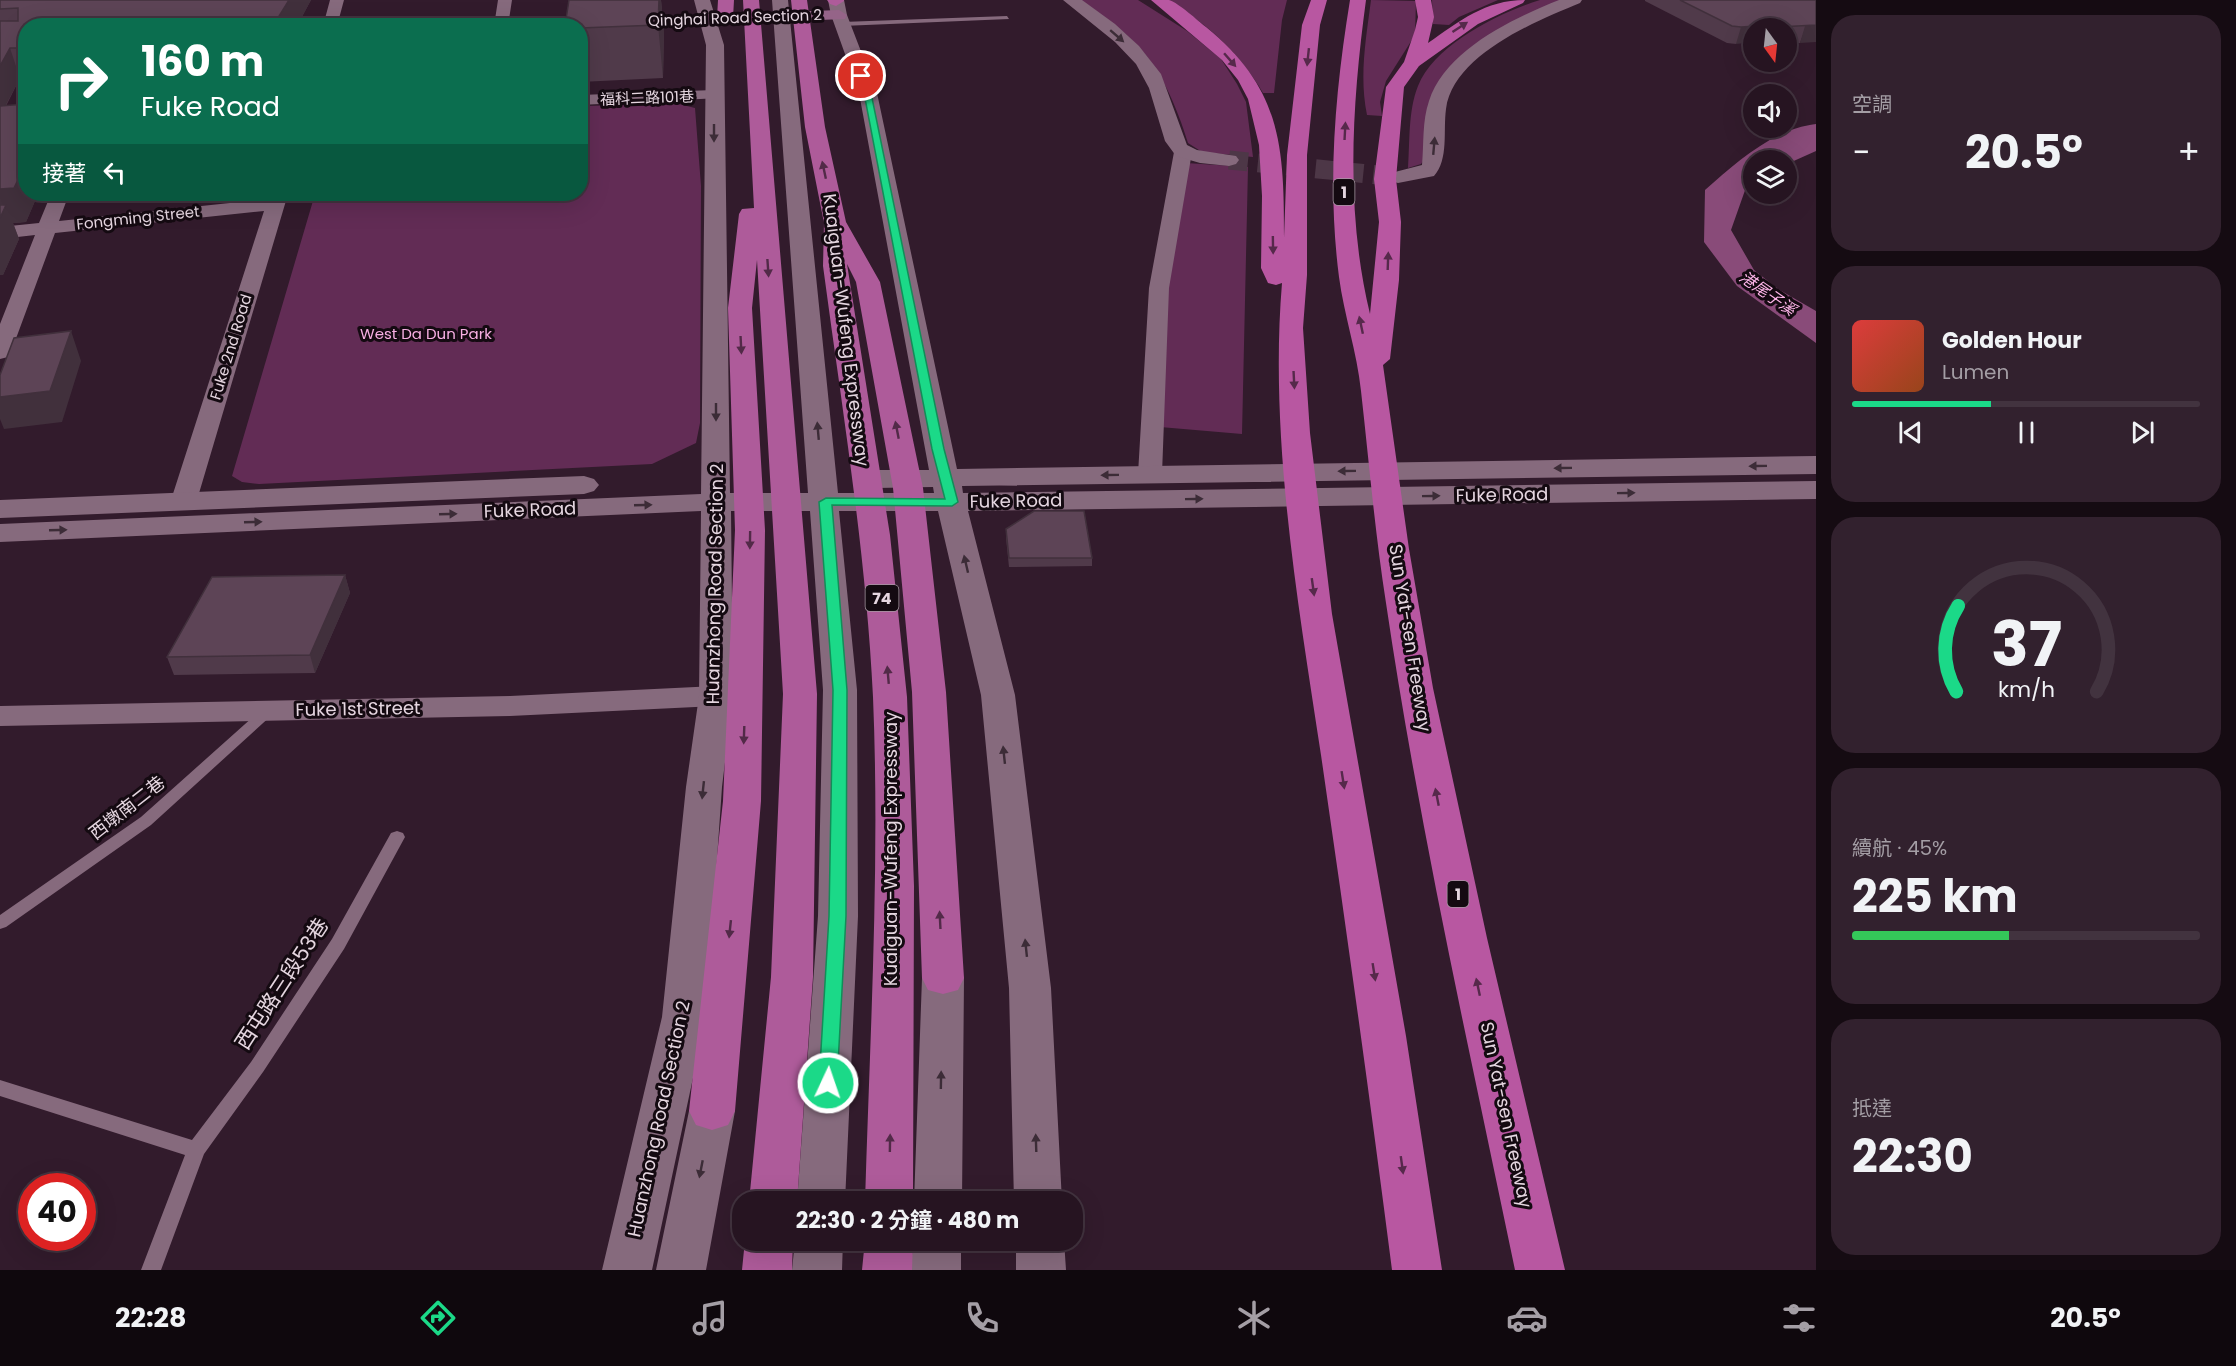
<!DOCTYPE html>
<html lang="zh-TW">
<meta charset="utf-8">
<style>
:root{--surface:#261421;--page:#32212e;--text:#f1f3f6;--muted:#a49ea5;--line:#42333f;--accent:#1bd988}
body{margin:0;font-family:Poppins,"Noto Sans TC",sans-serif;background:var(--page);color:var(--text);height:100vh;display:flex;flex-direction:column;font-size:22px;white-space:nowrap}
*{box-sizing:border-box;margin:0}
p{font-size:20px;color:var(--muted)}
.icon{flex:none;width:33px;height:33px;fill:none;stroke:currentColor;stroke-width:2;stroke-linecap:round;stroke-linejoin:round}
.map{position:relative;flex:1;overflow:hidden}
.drawer{display:flex;flex-direction:column;gap:15px;padding:15px;background:#150b12;width:420px}
.drawer>*{flex:none}
.banner{position:absolute;left:18px;top:18px;width:570px;height:183px;border-radius:24px;box-shadow:0 6px 24px #0002,0 0 0 2px var(--line);background:#0b6e4f;color:#fff;overflow:hidden}
.needle{width:39px;rotate:165deg}
.fabs{position:absolute;left:1743px;top:18px;display:grid;gap:12px}
.fabs a{display:grid;place-items:center;width:54px;height:54px;border-radius:50%;background:var(--surface);box-shadow:0 6px 24px #0002,0 0 0 2px var(--line);font-size:30px}
.speed{position:absolute;left:18px;top:1173px;display:flex;gap:12px;font-size:30px;font-weight:700;text-align:center}
.speed>*{display:grid;place-content:center;width:78px;height:78px;border-radius:50%;background:var(--surface);box-shadow:0 6px 24px #0002,0 0 0 2px var(--line);line-height:1}
.speed .limit{border:9px solid #d22;background:#fff;color:#111}
.pin{position:absolute;display:grid;place-items:center;width:51px;height:51px;color:#fff;margin:-26px;border:3px solid #fff;border-radius:50%;box-shadow:0 2px 6px #0007}
.me{position:absolute;width:66px;margin:-33px;rotate:3deg;stroke-linejoin:round;filter:drop-shadow(0 0 4px #0008)}
.turn{display:flex;align-items:center;gap:21px;height:126px;padding:0 24px;font-size:27px}
.turn .icon{width:78px;height:78px;stroke-width:2.5}
.turn b{display:block;font-size:42px;line-height:51px}
.then{display:flex;align-items:center;height:57px;padding:0 24px;background:#0003;gap:12px;font-size:22px}
.big{font-size:45px;font-weight:700;line-height:1.1}
.drawer .tile{flex:1;display:flex;flex-direction:column;justify-content:center;gap:9px;min-width:0;padding:0 21px;border-radius:24px;background:var(--page)}
.drawer .dial{align-items:center;gap:0}
.dial svg{height:156px;overflow:visible;fill:none;stroke:var(--line);stroke-width:7;stroke-linecap:round;text-anchor:middle}
.dial text{fill:var(--text);stroke:none}
.song{display:flex;align-items:center;gap:18px}
.cover{width:72px;height:72px;border-radius:9px;background:linear-gradient(135deg,hsl(0 70% 55%),hsl(20 70% 35%))}
.played{height:6px;border-radius:3px;background:linear-gradient(90deg,var(--accent) 40%,var(--line) 40%)}
.keys{display:flex;justify-content:space-around;direction:ltr}
.heat{display:flex;justify-content:space-between;align-items:center;font-size:33px;direction:ltr}
.charge{height:9px;border-radius:4px;background:linear-gradient(90deg,#34c759 45%,var(--line) 0)}
.trip{position:absolute;left:732px;top:1191px;width:351px;height:60px;border-radius:24px;background:var(--surface);box-shadow:0 6px 24px #0002,0 0 0 2px var(--line);font-weight:700;line-height:60px;text-align:center}
.tabs{display:flex;height:96px;justify-content:space-around;align-items:center;background:#0f080d;color:var(--muted)}
.tabs .icon{width:42px;height:42px}
.tabs .current{color:var(--accent)}
.tabs b{font-size:27px;color:var(--text)}
main{display:flex;flex:1;min-height:0}
.map>svg:first-child{display:block}
</style>
<main>
<div class="map">
<svg width="1816" height="1270" viewBox="0 0 1816 1270">
<rect width="100%" height="100%" fill="#321b2c"/>
<path fill="#622c55" d="M1080,0H1138L1187,31L1221,59L1237,84L1246,102L1253,157L1202,152L1188,143C1177,107 1160,66 1132,40C1117,25 1097,13 1080,0Z
M1166,0H1287L1282,20L1274,93H1263C1240,53 1206,22 1166,0Z
M1371,0L1416,1L1415,35L1386,81L1380,102L1382,116L1367,115C1359,76 1366,39 1371,0Z
M1432,0H1498L1459,17L1449,25L1433,24Z
M1540,0H1563L1510,26L1440,85L1428,154L1421,164L1408,168C1410,141 1408,111 1418,86C1435,44 1499,13 1540,0Z
M679,104L695,108L701,186L700,423L696,443L652,464L259,484L242,482L232,476L315,194H580L581,106Z
M1186,163L1248,167L1242,434L1160,427L1166,285Z"/>
<path fill="#894b79" d="M1816,124V151L1787,164L1786,160H1754L1753,177L1749,179L1731,230L1754,270L1778,289L1816,311V343L1737,286L1704,242L1705,190C1737,162 1773,129 1816,124Z"/>
<g fill="none" stroke-linecap="round" stroke-linejoin="round">
<path stroke="#4d3747" stroke-width="19" stroke-dasharray="19 10" stroke-linecap="butt" d="M1229,160L1398,177"/>
<path fill="#866a7d" fill-rule="evenodd" d="M1007,16L1009,19L842,26L839,24L842,22Z
M268,706L273,708L275,711L273,714L151,825L6,927L0,929V915L141,817L263,708Z
M397,831L403,833L405,837L344,949L263,1072L204,1154L161,1270H141L185,1155L0,1096V1080L192,1140L251,1062L332,939L391,833Z"/>
<path fill="#866a7d" fill-rule="evenodd" d="M330,0H344L337,26H323Z
M498,0H512L508,26H494Z
M714,90L720,92L722,95L720,98L580,105V95Z
M1183,147L1189,148L1192,152L1169,288L1162,474L1159,479L1150,481L1141,479L1138,474L1149,288L1174,152L1177,148Z
M51,194H69L59,221L268,199L270,194H288L197,500L193,505L184,508L175,505L171,500L264,211L55,233L11,352L8,357L0,359V324L35,235L0,239V227L39,223Z
M716,686L727,689L731,696L727,703L716,706L510,716L0,726V706L510,696Z"/>
<path fill="#866a7d" fill-rule="evenodd" d="M694,0H710L724,45L730,493H808L772,0H788L838,493H934L933,487L876,488L866,485L862,479L866,473L876,470H929L859,93L831,15L828,0H844L847,15L877,93L957,469L1816,456V474L962,486L963,493L1816,481V499L968,511L1015,695L1051,988L1062,1202H1014L1009,988L981,695L938,511H839L857,690L858,916L845,1202H797L818,916L823,690L810,511H731L733,696L722,787L706,1017L652,1270H602L662,1017L686,787L699,696L701,511L0,542V524L701,494L706,45Z
M1063,0H1082L1115,24L1139,46L1161,74L1187,145L1197,150L1236,156L1239,160L1236,164L1229,166L1200,163L1176,156L1165,141L1149,88L1136,64L1115,42Z
M1559,0H1582L1580,3C1536,21 1453,55 1446,109C1443,131 1449,159 1434,176L1398,183L1391,181L1387,177L1391,173L1422,165C1424,144 1422,121 1429,101C1445,50 1514,18 1559,0Z
M584,476L594,479L599,485L594,491L584,494L0,518V500Z
M943,962L958,966L964,978L962,1202H914L922,978L928,966Z
M712,1092L728,1097L735,1111L706,1270H656L689,1111L696,1097Z
M795,1240H843L842,1270H792Z
M913,1240H961V1270H911Z
M1016,1240H1064L1066,1270H1016Z"/>
<path fill="#956488" fill-rule="evenodd" d="M839,10L847,15L845,19L580,29V26H515L523,21Z"/>
<path fill="#ae5b9a" fill-rule="evenodd" d="M718,0H734L733,18L731,22L725,23L717,18Z
M743,0H759L817,694L813,977L797,1202H749L771,977L783,694L757,260L752,308L765,530L761,801L735,1111L728,1125L712,1130L696,1125L689,1111L723,801L735,530L728,308L739,214L742,209L754,208Z
M791,0H807L825,127L846,222L880,282L923,488L946,692L964,978L958,990L943,994L928,990L922,978L912,692L893,488L856,282L847,264L890,535L907,697L914,886L913,1202H865C870,1033 880,865 873,697C866,552 842,409 823,266L824,223L805,127Z
M827,0H844V1L836,6L830,4Z
M745,1240H793L792,1270H742Z
M865,1240H913L912,1270H862Z"/>
<path fill="#b857a1" fill-rule="evenodd" d="M1151,0C1156,0 1164,0 1169,0C1179,3 1198,21 1206,27C1282,89 1284,147 1284,238L1287,155L1302,25L1311,0H1327L1320,25L1307,155V275L1303,328L1310,433L1332,614L1406,1036L1442,1270H1392C1370,1098 1346,927 1321,755C1298,603 1269,438 1282,283L1276,285L1268,283L1261,268L1262,196L1259,145L1248,99L1238,80L1222,60Z
M1350,0H1366C1352,104 1345,211 1370,314L1379,222L1374,179L1386,87L1404,62L1415,30L1418,17L1415,0H1431L1434,17L1428,43C1460,21 1485,0 1525,0L1523,3L1478,24L1419,66L1404,87L1396,179L1401,222L1399,280L1390,359L1383,365L1409,549L1433,688L1487,938L1565,1270H1515C1469,1048 1419,827 1386,603C1375,533 1369,462 1361,391C1357,352 1344,315 1339,277C1327,184 1335,92 1350,0Z"/>
</g>
<path fill="#503a4a" d="M0,0H311L297,26H26V78H20L6,106L26,194H38L26,222L13,223L19,239L3,275H0Z
M661,0L664,30L663,78L580,82V26Z
M1645,0H1816L1800,43H1786V28H1754L1736,44L1727,43L1645,1Z
M1006,529L1092,558V566L1009,567L1006,538Z
M345,575L350,593L315,673L174,675L167,657Z"/>
<path fill="#41303c" d="M289,0H311L297,26H273Z
M659,0H661L664,30L663,78L658,25Z
M1771,25L1770,28H1754V42L1736,44L1741,27Z
M1816,25V42L1800,43L1805,26Z
M10,48L20,78L0,116V66Z
M26,146V194H38L26,222L13,223L19,239L3,275H0V189L20,160Z
M71,331L81,361L62,422L4,429L0,419V397Z
M345,575L350,593L315,673L310,655Z"/>
<path fill="#5d4456" stroke="#41303c" stroke-width="1.5" d="M0,0H289L273,26H26V48H10L0,66V21H18V8L0,9Z
M569,0H659L658,25L580,28V26H565Z
M1680,0H1816V25L1776,27L1771,25L1741,27L1732,26Z
M406,19L404,26H338L349,21Z
M26,104V146L20,160L26,159V163L14,188L0,189V106Z
M0,205H6L0,218Z
M71,331L50,391L0,397V375L14,338Z
M1034,511H1084L1092,558H1009L1006,529Z
M345,575L310,655L167,657L212,577Z"/>
<defs><path id="oneway-solid" d="M-6-.8H1V-3.2L6.5 0L1 3.2V.8H-6Z" transform="scale(1.5)"/></defs>
<g fill="#56294b">
<use href="#oneway-solid" transform="translate(1460 27) rotate(-33)"/>
<use href="#oneway-solid" transform="translate(1308 57) rotate(96)"/>
<use href="#oneway-solid" transform="translate(1230 60) rotate(49)"/>
<use href="#oneway-solid" transform="translate(1345 131) rotate(-87)"/>
<use href="#oneway-solid" transform="translate(1273 245) rotate(89)"/>
<use href="#oneway-solid" transform="translate(1388 261) rotate(-88)"/>
<use href="#oneway-solid" transform="translate(1361 325) rotate(-102)"/>
<use href="#oneway-solid" transform="translate(1294 380) rotate(87)"/>
<use href="#oneway-solid" transform="translate(1313 587) rotate(82)"/>
<use href="#oneway-solid" transform="translate(1343 780) rotate(81)"/>
<use href="#oneway-solid" transform="translate(1437 797) rotate(-101)"/>
<use href="#oneway-solid" transform="translate(1374 972) rotate(81)"/>
<use href="#oneway-solid" transform="translate(1478 987) rotate(-102)"/>
<use href="#oneway-solid" transform="translate(1402 1165) rotate(82)"/>
</g>
<g fill="#3c2c37">
<use href="#oneway-solid" transform="translate(1117 36) rotate(41)"/>
<use href="#oneway-solid" transform="translate(714 133) rotate(90)"/>
<use href="#oneway-solid" transform="translate(1434 146) rotate(-85)"/>
<use href="#oneway-solid" transform="translate(716 412) rotate(90)"/>
<use href="#oneway-solid" transform="translate(818 431) rotate(-95)"/>
<use href="#oneway-solid" transform="translate(1758 466) rotate(179)"/>
<use href="#oneway-solid" transform="translate(1563 468) rotate(179)"/>
<use href="#oneway-solid" transform="translate(1347 471) rotate(179)"/>
<use href="#oneway-solid" transform="translate(1110 475) rotate(179)"/>
<use href="#oneway-solid" transform="translate(1626 493) rotate(-1)"/>
<use href="#oneway-solid" transform="translate(1431 496) rotate(-1)"/>
<use href="#oneway-solid" transform="translate(1194 499) rotate(-1)"/>
<use href="#oneway-solid" transform="translate(643 505) rotate(-2)"/>
<use href="#oneway-solid" transform="translate(448 514) rotate(-2)"/>
<use href="#oneway-solid" transform="translate(253 522) rotate(-2)"/>
<use href="#oneway-solid" transform="translate(58 530) rotate(-2)"/>
<use href="#oneway-solid" transform="translate(966 564) rotate(-103)"/>
<use href="#oneway-solid" transform="translate(1004 755) rotate(-96)"/>
<use href="#oneway-solid" transform="translate(703 790) rotate(96)"/>
<use href="#oneway-solid" transform="translate(1026 948) rotate(-96)"/>
<use href="#oneway-solid" transform="translate(941 1080) rotate(-89)"/>
<use href="#oneway-solid" transform="translate(1036 1143) rotate(-92)"/>
<use href="#oneway-solid" transform="translate(701 1169) rotate(101)"/>
</g>
<g fill="#522a48">
<use href="#oneway-solid" transform="translate(824 170) rotate(-102)"/>
<use href="#oneway-solid" transform="translate(768 268) rotate(86)"/>
<use href="#oneway-solid" transform="translate(741 345) rotate(87)"/>
<use href="#oneway-solid" transform="translate(897 430) rotate(-101)"/>
<use href="#oneway-solid" transform="translate(750 540) rotate(91)"/>
<use href="#oneway-solid" transform="translate(888 675) rotate(-95)"/>
<use href="#oneway-solid" transform="translate(744 735) rotate(92)"/>
<use href="#oneway-solid" transform="translate(940 920) rotate(-93)"/>
<use href="#oneway-solid" transform="translate(730 929) rotate(96)"/>
<use href="#oneway-solid" transform="translate(890 1143) rotate(-89)"/>
</g>
<path fill="#1bd988" stroke="#128d58" stroke-width="1.5" d="M861,74L865,76L871,93L944,449L958,502L952,506L832,505L847,690L846,916L837,1083L835,1088L828,1090L821,1088L819,1083L829,916L833,690L819,502L826,498L945,499L932,449L864,93L857,76Z"/>
<g text-anchor="middle" stroke-width="6" stroke-linejoin="round" paint-order="stroke">
<g font-size="15" fill="#e5d6e0" stroke="#140a11">
<text transform="translate(735 18) rotate(-2)" y="5">Qinghai Road Section 2</text>
<text transform="translate(647 98) rotate(-2)" y="5">福科二路101巷</text>
<text transform="translate(138 218) rotate(-6)" y="5">Fongming Street</text>
<text transform="translate(231 347) rotate(-73)" y="5">Fuke 2nd Road</text>
</g>
<g font-size="15" fill="#f8afe3" stroke="#140a11">
<text x="426" y="339">West Da Dun Park</text>
</g>
<g fill="#140a11" stroke="#a699a2" stroke-width="1.5">
<rect x="1333.5" y="179" width="21" height="26" rx="4.5"/>
<rect x="865.5" y="585" width="33" height="26" rx="4.5"/>
<rect x="1447.5" y="881" width="21" height="26" rx="4.5"/>
</g>
<g font-size="16" font-weight="bold" fill="#e5d6e0">
<text x="1344" y="198">1</text>
<text x="882" y="604">74</text>
<text x="1458" y="900">1</text>
</g>
<g font-size="16" font-style="italic" fill="#feb5e9" stroke="#140a11">
<text transform="translate(1768 293) rotate(35)" y="6">港尾子溪</text>
</g>
<g font-size="18" fill="#e5d6e0" stroke="#140a11">
<text transform="translate(846 330) rotate(83)" y="6">Kuaiguan-Wufeng Expressway</text>
<text transform="translate(1502 495) rotate(-1)" y="6">Fuke Road</text>
<text transform="translate(1016 501) rotate(-1)" y="6">Fuke Road</text>
<text transform="translate(530 510) rotate(-2)" y="6">Fuke Road</text>
<text transform="translate(715 584) rotate(-89)" y="6">Huanzhong Road Section 2</text>
<text transform="translate(1410 638) rotate(81)" y="6">Sun Yat-sen Freeway</text>
<text transform="translate(358 709) rotate(-1)" y="6">Fuke 1st Street</text>
<text transform="translate(127 808) rotate(-38)" y="6">西墩南二巷</text>
<text transform="translate(891 849) rotate(-90)" y="6">Kuaiguan-Wufeng Expressway</text>
<text transform="translate(1506 1115) rotate(78)" y="6">Sun Yat-sen Freeway</text>
<text transform="translate(659 1119) rotate(-78)" y="6">Huanzhong Road Section 2</text>
</g>
<g font-size="21" fill="#e5d6e0" stroke="#140a11">
<text transform="translate(282 984) rotate(-57)" y="7">西屯路三段53巷</text>
</g>
</g>
</svg>
<div class="fabs">
<a><svg class="needle" viewBox="-14 -14 28 28"><path d="M0-13l5 13h-10z" fill="#e53935"/><path d="M0 13l5-13h-10z" fill="#a49ea5"/></svg></a>
<a><svg class="icon" aria-label="sound" viewBox="0 0 24 24"><path d="M4 9h4l5-4v14l-5-4H4zM17 9q2 3 0 6"/></svg></a>
<a><svg class="icon" aria-label="layers" viewBox="0 0 24 24"><path d="M12 4l9 5-9 5-9-5zM3 14l9 5 9-5"/></svg></a>
</div>
<div class="speed"><div class="limit">40</div></div>
<div class="pin" style="left:861px;top:76px;background:#d93025"><svg class="icon" aria-label="arrive" viewBox="0 0 24 24"><path d="M6 21V4h12l-3 4 3 4H6"/></svg></div>
<svg class="me" style="left:828px;top:1083px" viewBox="-20 -20 40 40"><circle r="17" fill="#1bd988" stroke="#fff" stroke-width="3"/><path d="M0-11L8 9 0 5-8 9z" fill="#fff"/></svg>
<div class="trip">22:30 · 2 分鐘 · 480 m</div>
<div class="banner">
<div class="turn"><svg class="icon" aria-label="right" viewBox="0 0 24 24"><path d="M7 20v-9h11M14 6l5 5-5 5"/></svg><div><b>160 m</b>Fuke Road</div></div>
<div class="then">接著<svg class="icon" aria-label="left" viewBox="0 0 24 24"><path d="M17 20v-9H6M10 6l-5 5 5 5"/></svg></div>
</div>
</div>
<section class="drawer">
<div class="tile"><p>空調</p>
<div class="heat"><a>−</a><b class="big">20.5°</b><a>+</a></div>
</div>
<div class="tile">
<div class="song"><i class="cover"></i><div><b>Golden Hour</b><p>Lumen</p></div></div>
<div class="played"></div>
<div class="keys"><svg class="icon" aria-label="previous" viewBox="0 0 24 24"><path d="M18 5L8 12l10 7zM5 5v14"/></svg><svg class="icon" aria-label="pause" viewBox="0 0 24 24"><path d="M8 5v14M16 5v14"/></svg><svg class="icon" aria-label="next" viewBox="0 0 24 24"><path d="M6 5l10 7-10 7zM19 5v14"/></svg></div>
</div>
<div class="tile dial"><svg viewBox="0 0 100 80">
<path d="M14 69A42 42 0 1 1 86 69"/>
<path d="M14 69A42 42 0 0 1 15 25" stroke="#1bd988"/>
<text x="50" y="56" font-size="32" font-weight="700">37</text>
<text x="50" y="72" font-size="11">km/h</text>
</svg></div>
<div class="tile"><p>續航 · 45%</p><b class="big">225 km</b><div class="charge"></div></div>
<div class="tile"><p>抵達</p><b class="big">22:30</b></div>
</section>
</main>
<nav class="tabs">
<b>22:28</b>
<svg class="icon current" aria-label="directions" viewBox="0 0 24 24"><path d="M12 3l9 9-9 9-9-9zM9 14v-3h6M13 9l2 2-2 2"/></svg>
<svg class="icon" aria-label="music" viewBox="0 0 24 24"><path d="M9 18V5l10-2v13"/><circle cx="6" cy="18" r="3"/><circle cx="16" cy="16" r="3"/></svg>
<svg class="icon" aria-label="phone" viewBox="0 0 24 24"><path d="M5 4h4l2 5-3 2q2 4 5 5l2-3 5 2v4C11 20 4 13 5 4z"/></svg>
<svg class="icon" aria-label="climate" viewBox="0 0 24 24"><path d="M12 3v18M4 7l16 10M4 17L20 7"/></svg>
<svg class="icon" aria-label="car" viewBox="0 0 24 24"><path d="M5 17H2v-5l4-1 3-4h7l3 4 3 1v5h-3M9 17h6M6 11h13"/><circle cx="7" cy="17" r="2"/><circle cx="17" cy="17" r="2"/></svg>
<svg class="icon" aria-label="filters" viewBox="0 0 24 24"><path d="M4 7h16M4 17h16"/><circle cx="9" cy="7" r="2"/><circle cx="15" cy="17" r="2"/></svg>
<b>20.5°</b>
</nav>
